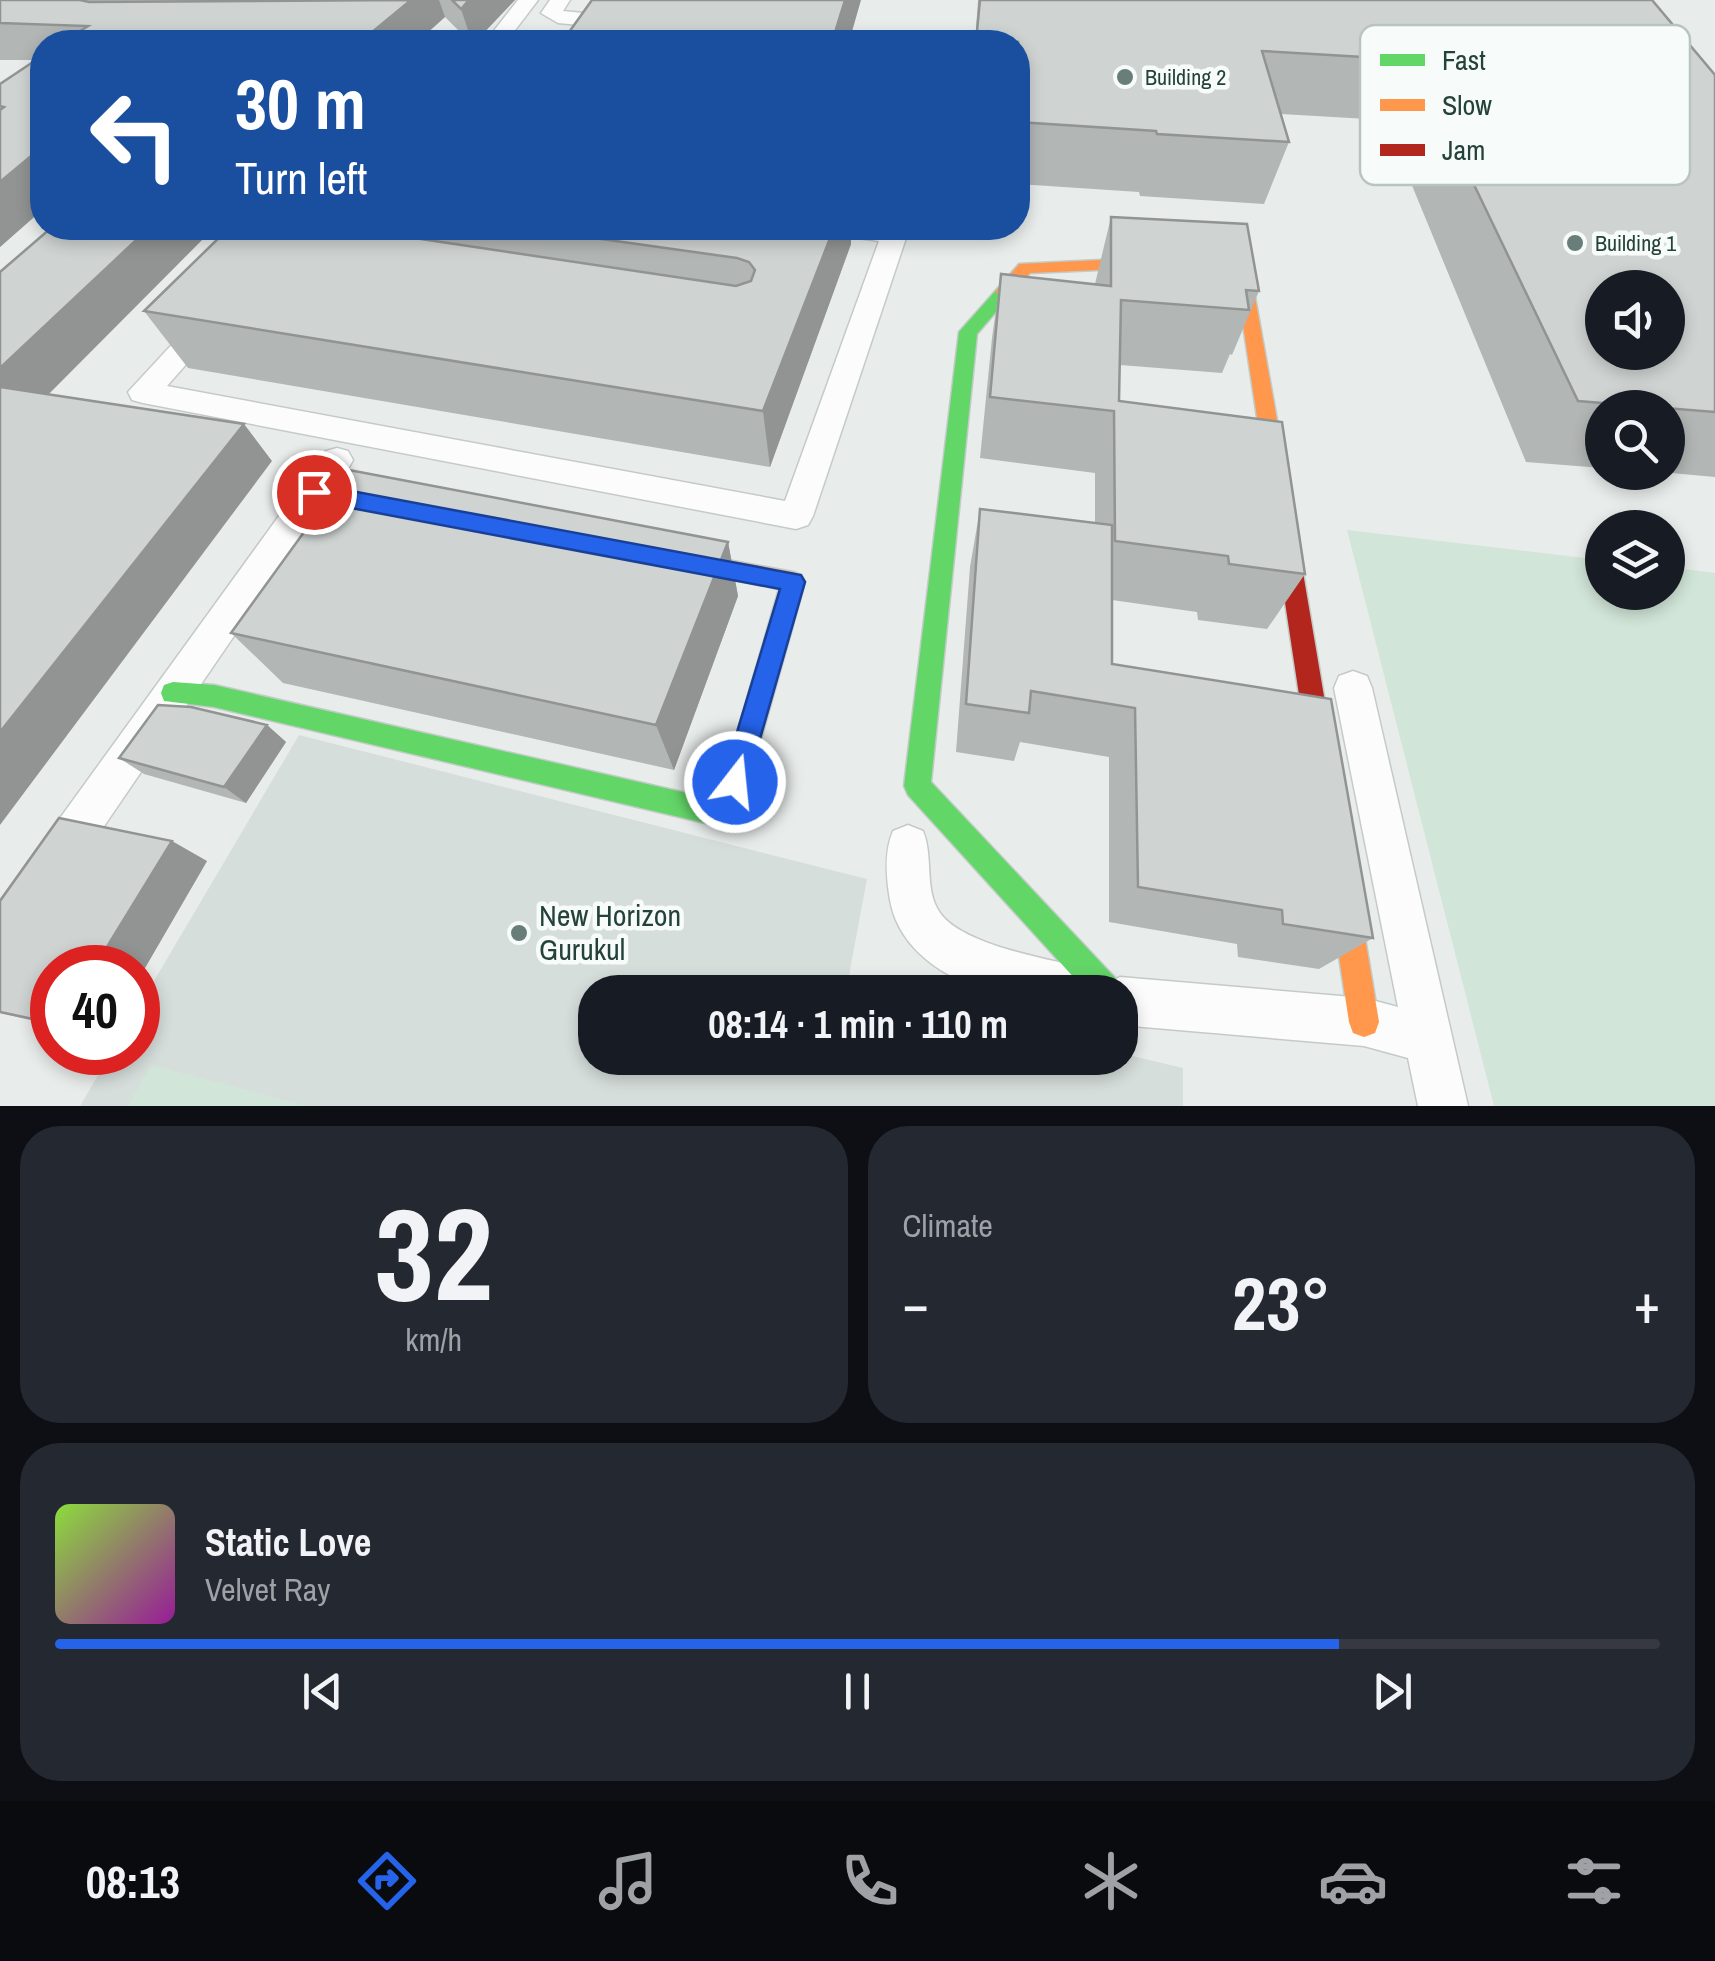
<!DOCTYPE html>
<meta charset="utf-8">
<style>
:root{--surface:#171b24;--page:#242831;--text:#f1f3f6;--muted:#9ea1a6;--line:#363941;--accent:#2563eb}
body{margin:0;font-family:"Archivo Narrow",sans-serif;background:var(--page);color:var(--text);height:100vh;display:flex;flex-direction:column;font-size:38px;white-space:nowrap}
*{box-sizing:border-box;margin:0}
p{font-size:32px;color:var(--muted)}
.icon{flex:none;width:55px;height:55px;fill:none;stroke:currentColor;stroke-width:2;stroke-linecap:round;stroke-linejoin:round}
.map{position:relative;height:1106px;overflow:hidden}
.sheet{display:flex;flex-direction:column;gap:20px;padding:20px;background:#0d0f14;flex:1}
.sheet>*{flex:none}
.hud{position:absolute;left:30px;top:30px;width:1000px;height:210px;border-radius:40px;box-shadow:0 5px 15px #0003;background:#1a4fa0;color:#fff;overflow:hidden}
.controls{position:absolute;left:1585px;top:270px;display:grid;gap:20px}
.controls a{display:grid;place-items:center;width:100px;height:100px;border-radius:50%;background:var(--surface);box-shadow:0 5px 15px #0003;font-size:50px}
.speed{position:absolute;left:30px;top:945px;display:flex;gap:20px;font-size:50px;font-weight:700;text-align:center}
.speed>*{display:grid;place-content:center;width:130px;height:130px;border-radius:50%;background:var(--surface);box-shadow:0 5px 15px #0003;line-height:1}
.speed .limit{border:15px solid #d22;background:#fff;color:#111}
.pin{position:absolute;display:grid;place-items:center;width:85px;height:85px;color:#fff;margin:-42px;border:5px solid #fff;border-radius:50%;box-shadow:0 2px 10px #0007}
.me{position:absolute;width:110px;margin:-55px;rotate:16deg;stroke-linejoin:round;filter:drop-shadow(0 0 8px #0008)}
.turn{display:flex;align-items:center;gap:35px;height:210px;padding:0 40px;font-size:45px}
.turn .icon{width:130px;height:130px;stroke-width:2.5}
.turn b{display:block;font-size:70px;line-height:85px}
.big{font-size:75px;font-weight:700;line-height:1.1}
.sheet .card{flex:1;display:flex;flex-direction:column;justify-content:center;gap:15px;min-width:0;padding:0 35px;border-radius:40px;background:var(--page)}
.sheet .dial{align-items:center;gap:0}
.dial b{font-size:130px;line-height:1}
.song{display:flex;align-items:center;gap:30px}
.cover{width:120px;height:120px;border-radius:15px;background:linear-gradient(135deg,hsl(90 70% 55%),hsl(300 70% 35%))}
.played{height:10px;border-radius:5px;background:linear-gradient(90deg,var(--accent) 80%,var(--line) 80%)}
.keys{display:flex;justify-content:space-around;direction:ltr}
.heat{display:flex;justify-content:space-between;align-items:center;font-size:55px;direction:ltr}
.sheet .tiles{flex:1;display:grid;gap:20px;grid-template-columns:1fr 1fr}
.card:last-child{grid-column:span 2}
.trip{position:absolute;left:578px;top:975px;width:560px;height:100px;border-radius:40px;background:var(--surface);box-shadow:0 5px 15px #0003;font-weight:700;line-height:100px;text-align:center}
.menu{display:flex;height:160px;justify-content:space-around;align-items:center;background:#090b0e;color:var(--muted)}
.menu .icon{width:70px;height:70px}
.menu .current{color:var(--accent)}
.menu b{font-size:45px;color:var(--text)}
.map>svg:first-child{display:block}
</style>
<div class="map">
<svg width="1715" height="1106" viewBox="0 0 1715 1106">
<rect width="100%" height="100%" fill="#e8edeb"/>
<path fill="#d6dedb" d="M299,735L867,879L847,986L872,992H595V1058H1120V1053L1183,1068V1106H80L111,1053L138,1052V1008Z"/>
<path fill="#d1e6d8" d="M1347,530L1602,560V592H1668V567L1715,573V1106H1494Z
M151,1065L307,1106H128Z"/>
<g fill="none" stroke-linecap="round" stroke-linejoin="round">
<g stroke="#c5cac8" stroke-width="3">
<path id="street" d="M518,0H538L506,42H485Z
M550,0H570L563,11L623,17L633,23L623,29L558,23L541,13Z
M827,228H896L907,235L813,516L808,525L796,529L143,403L132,400L128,392L201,313H221L225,320L167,386L785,501L879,241L831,234Z
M337,448L348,451L353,460L348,469L16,955L0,962V901L326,451Z
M1353,671L1367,676L1372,688L1468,1106H1418L1408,1058L1364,1046L1120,1025V992C1082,992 1040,997 1003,992C953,986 899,952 890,900C886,877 884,852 893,831L908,825L923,831C933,855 925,885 937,908C955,945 1051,959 1088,969L1105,975L1108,983L1120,977L1364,998L1398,1007L1334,688L1339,676Z"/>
</g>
<g stroke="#c3cbc8" stroke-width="3">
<path id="fast" d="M1004,286L1013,292L977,334L931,782L1118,981L1122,992L1120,997V992H1087L908,795L904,786L959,332L998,288Z
M173,682L214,685L717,800L730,762L739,759L748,762L752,771L736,824L726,828L214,707L164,701L161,693L164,685Z"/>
</g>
<g stroke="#c3cbc8" stroke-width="3">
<path id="slow" d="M1121,259L1250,269L1280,437L1277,442L1270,445L1260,437L1236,278L1121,269L1030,273L1010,296L1004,298L995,292L1019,264Z
M668,549L793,572L801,575L805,582L752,771L748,780L739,783L730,780L726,771L779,589L660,564L657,558L660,552Z
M1342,870L1352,874L1356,884L1379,1022L1375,1033L1364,1037L1353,1033L1349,1022L1328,884L1332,874Z"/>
</g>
<g stroke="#c3cbc8" stroke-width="3">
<path id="jam" d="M1270,429L1280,437L1335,761L1331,770L1322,773L1313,770L1309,761L1260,437Z
M314,484L398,500L409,508L398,516L306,498L303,492Z"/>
</g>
<use href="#street" fill="#fcfcfc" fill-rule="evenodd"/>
<use href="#fast" fill="#63d668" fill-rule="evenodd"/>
<use href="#slow" fill="#ff974d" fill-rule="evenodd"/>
<use href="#jam" fill="#b3261e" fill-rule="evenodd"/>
</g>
<path fill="#b2b6b5" d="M0,0H515L475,42H470L445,17L417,42H42V210L0,247V84L36,60H0Z
M978,0H1652L1715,75V477L1660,472H1668V408H1602V468L1526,462L1385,120L1281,114L1289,142L1264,204L1140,196L1139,192L1018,184V42H975Z
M1111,217L1259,291L1232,355L1230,354L1222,373L1120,365L1119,401L1305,574L1267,629L1198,620L1197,612L1112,600V664L1373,938L1319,969L1238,957L1237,944L1109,922V757L1020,742L1014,761L956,752L970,567L980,509L1095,523V473L980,458L992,338L1001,274L1095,284Z
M229,228H851V244L770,467L188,368L144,311Z
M728,542L738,596L674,770L283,683L231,633Z
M267,725L286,742L246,803L144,774L119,758Z
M207,861L138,980V968H52V1025L0,1013V901Z"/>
<path fill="#919493" d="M411,0H439L445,17L417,42H360Z
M469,0H515L475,42H472L461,9Z
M845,0H861L849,42H832Z
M42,147V210L0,247V182Z
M149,228H214L22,421L0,400V368Z
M834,228H851V244L770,467L763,411Z
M244,424L272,461L0,825V732Z
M728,542L738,596L674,770L656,725Z
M267,725L286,742L246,803L224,787Z
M172,841L207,861L138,980V968H94Z"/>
<path fill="#cfd4d2" stroke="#919493" stroke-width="2.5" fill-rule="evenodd" d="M0,0H80L89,2L411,0L360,42H63L88,26L0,23Z
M452,0H469L461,9Z
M592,0H845L832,42H482L488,36L562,42Z
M980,0H1652L1715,75V412L1578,401L1414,60L1262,51L1289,142L1157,134L1156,131L1018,122V42H976ZM1602,288H1668V352H1602Z
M42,56V147L0,182V110L4,107L0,106V84Z
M1111,217L1247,224L1259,291L1246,290L1249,310L1121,300L1119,401L1282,422L1305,574L1229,564L1228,556L1115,541L1114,411L990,397L1001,274L1111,286Z
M51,228H149L0,368V272Z
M229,228H347L736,286L751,281L755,270L749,262L737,258L523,228H834L763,411L144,311Z
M0,387L244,424L0,732Z
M349,470L728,542L656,725L231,633Z
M980,509L1112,525V664L1331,699L1373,938L1283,924L1282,910L1138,887L1135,708L1031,691L1029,713L966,704Z
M158,705L191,707L267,725L224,787L119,758Z
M59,818L172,841L94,968H52V1023L0,1012V901Z"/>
<path fill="#2563eb" stroke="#184099" stroke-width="2.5" d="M314,484L801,575L805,582L745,791L735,795L726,791L722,782L780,589L314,501L304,492Z"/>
<g fill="#697e78" stroke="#f7fbf9" stroke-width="4">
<circle cx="1125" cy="77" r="10"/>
<circle cx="1575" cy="243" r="10"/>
<circle cx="519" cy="933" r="10"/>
</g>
<g text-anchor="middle" stroke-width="9" stroke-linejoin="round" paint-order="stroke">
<g font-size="22" fill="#24423a" stroke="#f7fbf9" text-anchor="start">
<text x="1145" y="85">Building 2</text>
<text x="1595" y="251">Building 1</text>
</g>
<g font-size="30" fill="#24423a" stroke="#f7fbf9" text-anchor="start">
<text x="539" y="926">New Horizon<tspan x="539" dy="34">Gurukul</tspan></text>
</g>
</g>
<rect x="1360" y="25" width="330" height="160" rx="15" fill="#f7fbf9" stroke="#b8c4c0" stroke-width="2.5"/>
<rect x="1380" y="54" width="45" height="12" fill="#63d668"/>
<rect x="1380" y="99" width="45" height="12" fill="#ff974d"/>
<rect x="1380" y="144" width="45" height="12" fill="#b3261e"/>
<g font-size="28" fill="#24423a">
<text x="1442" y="70">Fast</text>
<text x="1442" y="115">Slow</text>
<text x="1442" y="160">Jam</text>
</g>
</svg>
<div class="controls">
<a><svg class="icon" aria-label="sound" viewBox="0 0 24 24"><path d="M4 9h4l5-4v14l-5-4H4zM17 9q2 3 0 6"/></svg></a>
<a><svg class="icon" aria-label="search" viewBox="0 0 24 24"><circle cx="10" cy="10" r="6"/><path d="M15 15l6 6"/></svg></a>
<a><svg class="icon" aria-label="layers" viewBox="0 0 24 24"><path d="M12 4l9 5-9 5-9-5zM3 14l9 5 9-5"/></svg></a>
</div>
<div class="speed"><div class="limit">40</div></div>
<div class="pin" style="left:314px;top:492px;background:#d93025"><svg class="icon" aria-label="arrive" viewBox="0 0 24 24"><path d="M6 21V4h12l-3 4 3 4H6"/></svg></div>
<svg class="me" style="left:735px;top:782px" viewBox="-20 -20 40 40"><circle r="17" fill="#2563eb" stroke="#fff" stroke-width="3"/><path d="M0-11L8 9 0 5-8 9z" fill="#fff"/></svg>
<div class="trip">08:14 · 1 min · 110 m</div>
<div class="hud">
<div class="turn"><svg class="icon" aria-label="left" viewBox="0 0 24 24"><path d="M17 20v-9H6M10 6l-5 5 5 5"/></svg><div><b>30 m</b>Turn left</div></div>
</div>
</div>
<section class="sheet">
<div class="tiles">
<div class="card dial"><b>32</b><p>km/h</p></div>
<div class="card"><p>Climate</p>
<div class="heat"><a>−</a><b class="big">23°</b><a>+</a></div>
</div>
<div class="card">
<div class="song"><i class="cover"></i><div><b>Static Love</b><p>Velvet Ray</p></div></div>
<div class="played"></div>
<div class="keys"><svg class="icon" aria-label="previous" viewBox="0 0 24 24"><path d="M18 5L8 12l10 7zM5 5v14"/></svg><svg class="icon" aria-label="pause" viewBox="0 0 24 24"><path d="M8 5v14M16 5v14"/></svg><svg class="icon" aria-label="next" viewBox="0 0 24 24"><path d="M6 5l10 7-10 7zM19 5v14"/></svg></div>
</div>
</div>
</section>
<nav class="menu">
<b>08:13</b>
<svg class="icon current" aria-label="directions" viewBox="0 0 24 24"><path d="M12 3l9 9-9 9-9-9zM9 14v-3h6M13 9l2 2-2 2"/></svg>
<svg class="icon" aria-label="music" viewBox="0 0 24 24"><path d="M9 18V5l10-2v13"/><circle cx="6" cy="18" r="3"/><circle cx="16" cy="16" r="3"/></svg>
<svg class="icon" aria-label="phone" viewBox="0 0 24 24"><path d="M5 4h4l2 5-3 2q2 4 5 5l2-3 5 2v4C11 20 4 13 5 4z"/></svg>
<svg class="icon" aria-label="climate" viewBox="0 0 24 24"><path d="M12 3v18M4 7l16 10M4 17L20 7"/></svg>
<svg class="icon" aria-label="car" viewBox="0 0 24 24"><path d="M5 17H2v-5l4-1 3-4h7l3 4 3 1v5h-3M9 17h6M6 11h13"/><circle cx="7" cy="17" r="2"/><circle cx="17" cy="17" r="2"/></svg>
<svg class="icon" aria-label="filters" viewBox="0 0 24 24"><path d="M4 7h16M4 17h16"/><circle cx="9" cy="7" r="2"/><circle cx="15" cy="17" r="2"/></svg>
</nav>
